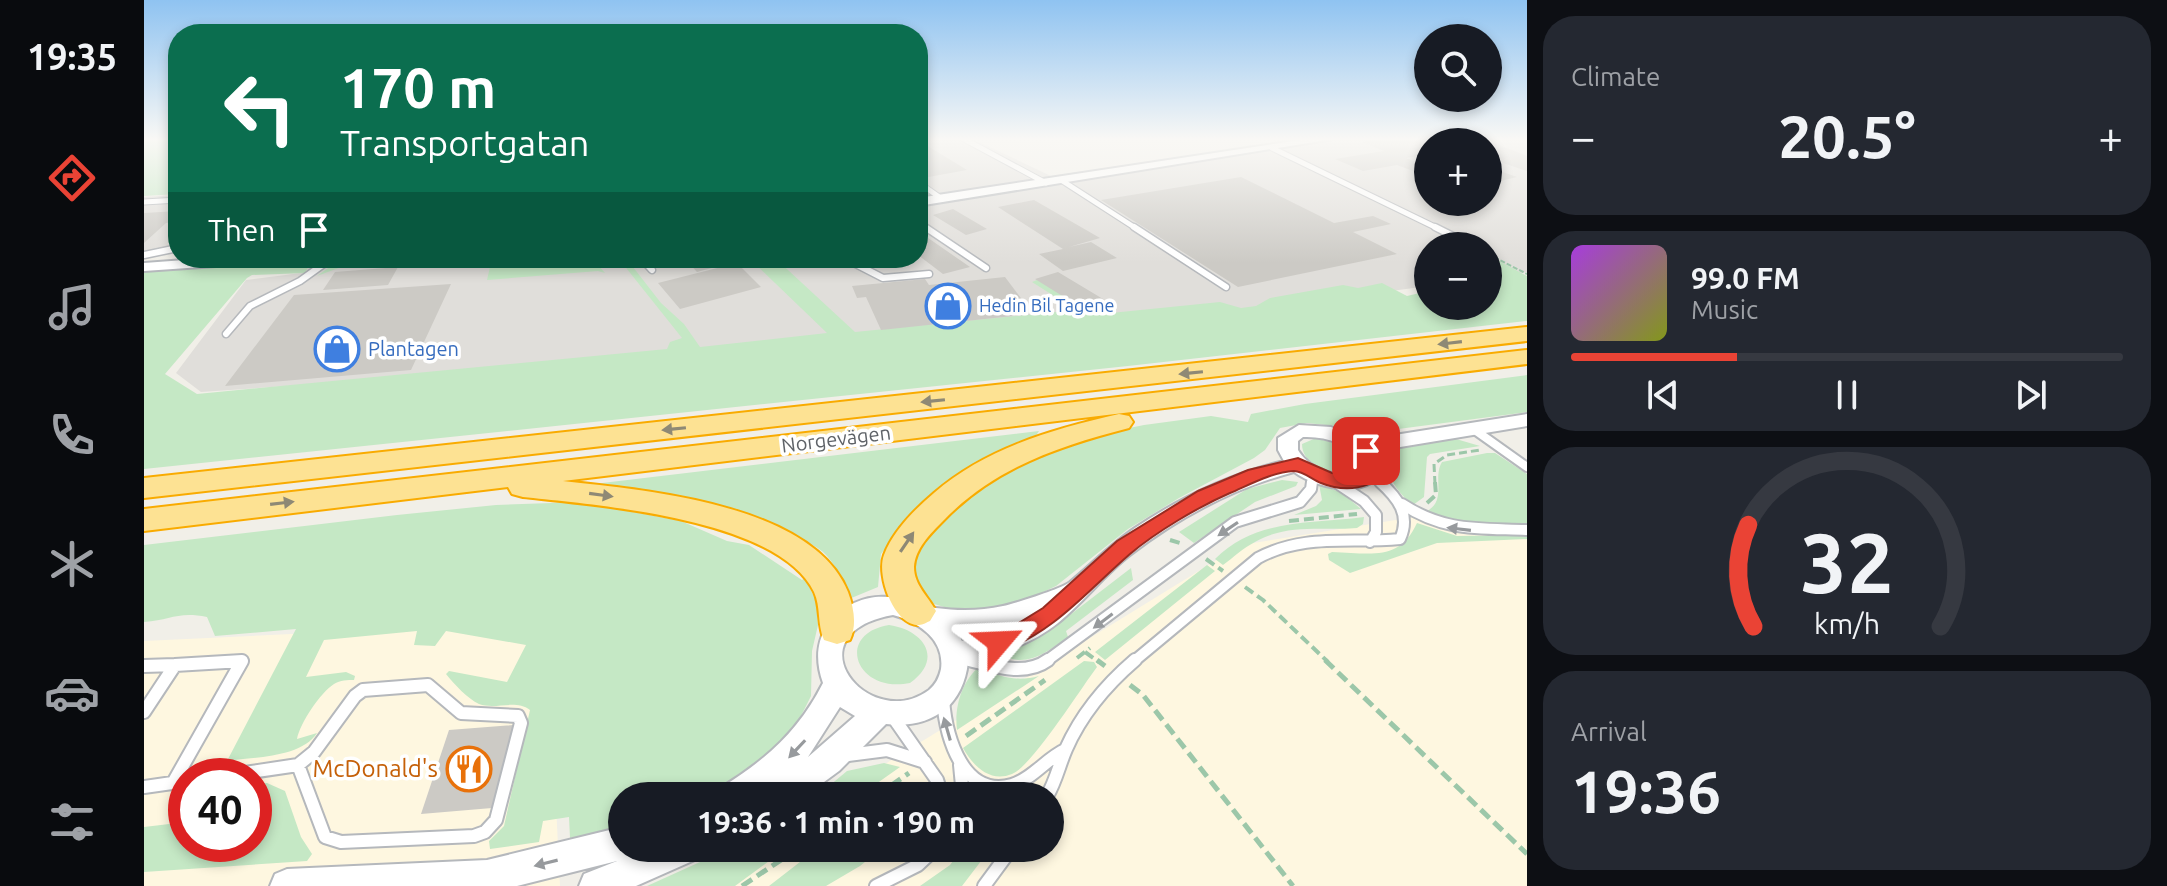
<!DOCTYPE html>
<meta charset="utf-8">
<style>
:root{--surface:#171b24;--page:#242831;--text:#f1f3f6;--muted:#9ea1a6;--line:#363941;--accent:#ea4335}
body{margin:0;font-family:Ubuntu,sans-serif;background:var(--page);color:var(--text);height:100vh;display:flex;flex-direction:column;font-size:30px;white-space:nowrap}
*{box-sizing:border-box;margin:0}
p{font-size:26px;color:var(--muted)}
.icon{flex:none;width:44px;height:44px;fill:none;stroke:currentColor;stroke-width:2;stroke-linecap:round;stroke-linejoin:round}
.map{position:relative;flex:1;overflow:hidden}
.drawer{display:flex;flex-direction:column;gap:16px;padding:16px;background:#0d0f14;width:640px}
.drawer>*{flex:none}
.guide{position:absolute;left:24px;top:24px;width:760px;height:244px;border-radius:32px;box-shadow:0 4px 12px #0003;background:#0b6e4f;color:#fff;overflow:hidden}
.controls{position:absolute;left:1270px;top:24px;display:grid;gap:16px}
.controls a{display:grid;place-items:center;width:88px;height:88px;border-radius:50%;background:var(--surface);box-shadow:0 4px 12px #0003;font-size:40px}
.speed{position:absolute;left:24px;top:758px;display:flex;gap:16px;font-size:40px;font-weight:700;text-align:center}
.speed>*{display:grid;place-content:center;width:104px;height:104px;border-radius:50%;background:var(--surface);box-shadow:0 4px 12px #0003;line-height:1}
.speed .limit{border:12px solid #d22;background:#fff;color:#111}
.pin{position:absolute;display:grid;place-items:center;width:68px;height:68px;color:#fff;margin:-34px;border-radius:16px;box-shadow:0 4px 12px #0006}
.me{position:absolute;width:88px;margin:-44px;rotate:64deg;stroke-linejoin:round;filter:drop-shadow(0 0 6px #0008)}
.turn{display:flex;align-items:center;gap:28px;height:168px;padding:0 40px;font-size:36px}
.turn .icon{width:104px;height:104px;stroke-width:2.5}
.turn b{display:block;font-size:56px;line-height:68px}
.then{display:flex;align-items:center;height:76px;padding:0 40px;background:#0003;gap:16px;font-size:30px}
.big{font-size:60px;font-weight:600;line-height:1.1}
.drawer .card{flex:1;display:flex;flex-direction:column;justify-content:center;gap:12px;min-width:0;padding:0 28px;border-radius:32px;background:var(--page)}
.drawer .dial{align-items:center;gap:0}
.dial svg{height:208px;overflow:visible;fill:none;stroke:var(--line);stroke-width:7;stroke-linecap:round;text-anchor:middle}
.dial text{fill:var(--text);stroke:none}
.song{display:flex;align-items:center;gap:24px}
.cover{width:96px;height:96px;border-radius:12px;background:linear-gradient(135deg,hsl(280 70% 55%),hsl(70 70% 35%))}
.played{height:8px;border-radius:4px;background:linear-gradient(90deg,var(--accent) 30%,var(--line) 30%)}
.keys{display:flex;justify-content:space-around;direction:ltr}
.heat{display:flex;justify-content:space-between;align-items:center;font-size:44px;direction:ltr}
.trip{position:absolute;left:464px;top:782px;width:456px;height:80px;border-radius:40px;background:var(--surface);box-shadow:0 4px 12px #0003;font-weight:600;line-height:80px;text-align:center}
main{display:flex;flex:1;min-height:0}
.dock{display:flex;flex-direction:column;width:144px;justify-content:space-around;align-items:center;background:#090b0e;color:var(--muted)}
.dock .icon{width:56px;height:56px}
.dock .current{color:var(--accent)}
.dock b{font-size:36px;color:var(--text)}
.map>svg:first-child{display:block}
</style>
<main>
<nav class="dock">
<b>19:35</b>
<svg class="icon current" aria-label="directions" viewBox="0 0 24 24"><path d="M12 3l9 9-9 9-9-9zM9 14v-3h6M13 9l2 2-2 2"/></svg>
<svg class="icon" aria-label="music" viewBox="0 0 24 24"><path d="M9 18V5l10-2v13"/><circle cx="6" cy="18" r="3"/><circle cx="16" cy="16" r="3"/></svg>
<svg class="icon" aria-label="phone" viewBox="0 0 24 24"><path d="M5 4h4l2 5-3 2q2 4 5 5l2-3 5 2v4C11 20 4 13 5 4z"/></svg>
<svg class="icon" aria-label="climate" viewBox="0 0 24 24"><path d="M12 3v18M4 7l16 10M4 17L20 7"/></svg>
<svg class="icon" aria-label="car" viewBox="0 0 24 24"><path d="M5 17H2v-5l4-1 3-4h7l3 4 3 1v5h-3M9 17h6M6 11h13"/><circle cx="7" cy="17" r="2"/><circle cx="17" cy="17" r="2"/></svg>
<svg class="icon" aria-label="filters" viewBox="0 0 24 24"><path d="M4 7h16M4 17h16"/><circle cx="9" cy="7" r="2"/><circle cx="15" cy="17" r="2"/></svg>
</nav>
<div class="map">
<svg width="1383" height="886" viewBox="0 0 1383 886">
<rect width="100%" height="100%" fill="#f1efe8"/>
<path fill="#fef7e0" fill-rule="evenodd" d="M1383,475V886H534L599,848H906V796H689L1097,545L1301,512Z
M403,622L416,886H0V641ZM42,776H110V844H42Z"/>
<path fill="#e0deda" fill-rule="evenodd" d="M774,139H829L907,176L1161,139H1383V272L1344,278V246H1284V286L976,328L57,392L32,373L102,280L157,273L163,258H774ZM1284,142H1344V202H1284Z
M34,195V252L0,258V197Z"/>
<path fill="#c5e8c5" d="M0,139H34V194L0,196Z
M1344,255L1383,276V321L984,366L0,469V271L159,262L164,267L161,273L108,275L103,278L21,374L53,394L523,349L526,342L538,338L475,259L465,258H482L517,303L540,324L556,347L683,333L605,258L578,267L569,258H631L711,332L932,310L888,282L893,280L957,314L1076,302L1097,308L1112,306L1126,298L1199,285L1214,288L1238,283L1263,296L1284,291V306H1344V276L1353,274L1344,269Z
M441,258H448L461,273L454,271L343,280L346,267L200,266L173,276L184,268L203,262L374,264Z
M1383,375V412L1239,431L1163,423L1136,428L1121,450L1110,458L1035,498L984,529L912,586L876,603L829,612L807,609L790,604L778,595L769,581L770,552L800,513L868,465L961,433L1000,425L1067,416L1104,422L1107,414L1161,404Z
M895,431L891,437L747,541L737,554L734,587L705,599C699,584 694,568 683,556C673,544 654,539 640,533C570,502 509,486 433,486Z
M1172,438L1203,447L1216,458V469C1197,480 1158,469 1158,444Z
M1312,439L1336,446L1286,454L1283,457L1280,497L1269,505C1259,497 1250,487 1246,475C1234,440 1291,441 1312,439Z
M1343,453H1351L1383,474V525L1325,526L1281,512C1304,502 1288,478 1298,462Z
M1138,480L1154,482L1152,486L1111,502L1050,543L1035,532L1103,489Z
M1175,484L1198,493L1217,509L1150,515L1172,506L1178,500Z
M436,502L537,521L583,541L605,545L658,580L661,578L673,603L674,625L668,651L667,696L648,734L597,780L569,796H478V829L426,838L425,817L399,821L395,842L346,849L345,841L360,826L386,710C371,699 352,710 335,704C324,699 310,684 302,674L305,671L363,682L382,645L302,631L291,646L270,645L273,631L180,640L162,677L202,672L211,676L210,680C204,680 196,680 190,684C176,693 156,723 153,739L173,733C157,758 109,757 83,761L152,629L71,636L63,617C34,611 27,620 0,622V545L253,515L352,505Z
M1220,517L1219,524L1213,528C1178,531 1144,523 1111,542C1099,548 1090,557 1079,565L1071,559C1112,518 1166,524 1220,517Z
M1273,523L1313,536L1383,535V539L1293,543L1206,573L1185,560L1184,554L1188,552C1227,553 1255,562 1273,523Z
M1063,565L1071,571L961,660L951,652Z
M987,568L989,580L922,631L924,637C902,653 882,669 855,654L883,643L909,628Z
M745,625C780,630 800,659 766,683C712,694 690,634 745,625Z
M940,661L950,662L953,667C937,688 888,766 868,774C846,783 829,766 819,748Z
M837,665C854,678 874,682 895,676L813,730C810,707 818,680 837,665Z
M740,763L756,767L715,796H673L703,771Z
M123,783L141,791L157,837L168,854L163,861L0,872V827L42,822V844H110V784Z
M587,848H643L591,886H503Z
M674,848H738L716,866L682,886H625Z
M819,848H847L818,886H776L806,865Z"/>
<path fill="#cccac5" d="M1238,139H1339L1383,156V171L1344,158V142H1284V155L1262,158L1284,166V173L1277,174L1253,165L1219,171L1191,159L1240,151L1218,142Z
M774,140L823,170L779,178L774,175Z
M1344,167L1373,177L1344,184Z
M1097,177L1190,223L1229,216L1247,224L1209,232L1253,254L1094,287L957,200Z
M890,200L956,238L925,247L947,242L973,258L919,271L895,254L919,249L854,207Z
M809,209L843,229L822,235L789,215Z
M34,211V222L22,223L0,243V213Z
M774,231L826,267L799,274L774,255Z
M568,258L575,266L553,272L541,259Z
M593,263L617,287L536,309L514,283Z
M254,267L244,285L179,290L191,272Z
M914,272L964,302L941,310L891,279Z
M861,277L889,314L737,330L722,297L713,298L708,286L781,279L785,285Z
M307,284L267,370L81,386L150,295Z
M369,725L348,808L277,814L305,730Z"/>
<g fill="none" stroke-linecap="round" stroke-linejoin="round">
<g stroke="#b5b8bc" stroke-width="7">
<path id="service-far4" d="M820,139L902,183
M1128,148L1295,229
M917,180L993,229
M774,182L798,199
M0,202L34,200
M774,223L784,229"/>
</g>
<g stroke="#b5b8bc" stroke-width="9">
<path id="service-far3" d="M781,227L842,268
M990,227L1082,287
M1291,227L1315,239
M0,255L34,248
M497,258L508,270
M700,258L739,278L785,274
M82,334L106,306L156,281L188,258"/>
</g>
<g stroke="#b5b8bc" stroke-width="12">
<path id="service-far2" d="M1328,428L1383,467
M1228,474L1238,484
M1168,484L1169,473"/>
</g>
<g stroke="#b5b8bc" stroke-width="14">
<path id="service-far1" d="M1193,483L1220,501L1232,515V532L1226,542
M1258,504C1301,532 1334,528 1383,530
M820,659L834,662
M79,662H97
M901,662L1091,522L1156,502L1167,489L1168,482
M989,662L1114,558C1161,533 1205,544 1256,539C1267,515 1254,498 1236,482"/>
</g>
<g stroke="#b5b8bc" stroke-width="16">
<path id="service" d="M825,660C850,666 881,677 904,660
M0,666L31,665L0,712
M284,685L317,713L374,716L377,723L352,820L341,832L330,836L197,842L181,837L154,765L170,752L211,696L219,690Z
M799,700C802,737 819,799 868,785C888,779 902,759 921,750
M749,717L793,780L798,796
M704,755L743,750L781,762
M816,765L819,796
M80,776L154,765
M29,783L98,661L31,665
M0,787L42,781
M903,796C912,781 915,765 922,749C937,715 963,684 991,660
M732,886L774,865L792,848
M840,886L868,848"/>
</g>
<g stroke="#b5b8bc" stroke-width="4">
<path id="tertiary" d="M1162,139H1189L774,206V198Z
M68,258H138L131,262L0,271V263Z
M284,258H330C320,265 294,265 284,258Z
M1383,414V426L1232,451L1240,462C1234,502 1174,490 1150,472C1090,488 1035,517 986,555C960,575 940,602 914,623C888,644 856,654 824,662C819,707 787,729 742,724L695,771L661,796H577L581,785C624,758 656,729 679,683C667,650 677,619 710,603C744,588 762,604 792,608C814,611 837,611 859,606C872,603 917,589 926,582C948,564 967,544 991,528C1037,497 1087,474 1140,461L1134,450V438L1155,425L1187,427L1219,440ZM1159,437C1183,436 1204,444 1220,463L1218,470C1197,481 1166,470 1154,450V441ZM749,615C774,622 801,639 797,669C795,678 792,684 785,690C725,734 644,634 749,615ZM871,624L818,641L812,630H841ZM696,707L711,716L664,757Z
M478,827V848H492L490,853L503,848H558L553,859L492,886H435L440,874L473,861L373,886H126L131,874L143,869L343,860Z"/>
</g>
<g stroke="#f9ab00" stroke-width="4">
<path id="motorway" d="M1383,327V341L0,498V478Z
M1383,350V364L419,481C501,490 669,504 704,592C710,608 713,625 706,640L693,644L680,640C673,624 677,607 670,592C634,518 452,505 379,497L368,494L364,487L0,531V509Z
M975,414L985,416L989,422L985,428C915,446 850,468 799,521C786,534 771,549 770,567C770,585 784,596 792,611L786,621C783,622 779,625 775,625C750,626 732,575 740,555C749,531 770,510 790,493C842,448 909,429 975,414Z"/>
</g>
<path stroke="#9cc7a9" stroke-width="2" stroke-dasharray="5 2" stroke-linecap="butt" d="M1344,254L1383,274"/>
<path stroke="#9cc7a9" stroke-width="3" stroke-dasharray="8 4" stroke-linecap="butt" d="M1291,484L1290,464L1303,455L1336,450"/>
<path stroke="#9cc7a9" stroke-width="4" stroke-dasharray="10 5" stroke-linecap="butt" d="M1283,503L1292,495L1291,482
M1145,521L1213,514
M1026,540L1039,544
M1062,559L1079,571
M1101,587L1119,600L1184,662
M941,652L955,662
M933,658L946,648"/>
<path stroke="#9cc7a9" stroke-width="5" stroke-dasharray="12 6" stroke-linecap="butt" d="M953,660L961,666
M1181,660L1383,854
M986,685L999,695L1149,886
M822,736L901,680
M732,796L765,773
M598,886L655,848"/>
<use href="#service-far4" stroke="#fff" stroke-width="5"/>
<use href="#service-far3" stroke="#fff" stroke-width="6"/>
<use href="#service-far2" stroke="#fff" stroke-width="8"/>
<use href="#service-far1" stroke="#fff" stroke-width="10"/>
<use href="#service" stroke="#fff" stroke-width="12"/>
<use href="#tertiary" fill="#fff" fill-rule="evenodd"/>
<use href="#motorway" fill="#fde293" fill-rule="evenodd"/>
</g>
<defs><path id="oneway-solid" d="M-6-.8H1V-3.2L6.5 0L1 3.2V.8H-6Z" transform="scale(2)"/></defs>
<g fill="#8e8975">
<use href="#oneway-solid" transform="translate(1306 343) rotate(173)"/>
<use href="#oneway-solid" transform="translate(1047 373) rotate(174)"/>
<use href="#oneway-solid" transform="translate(789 401) rotate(174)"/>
<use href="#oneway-solid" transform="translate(530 429) rotate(174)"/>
<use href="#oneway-solid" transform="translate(457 495) rotate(8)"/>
<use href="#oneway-solid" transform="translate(138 503) rotate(-7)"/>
<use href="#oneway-solid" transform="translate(763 542) rotate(-56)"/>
</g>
<g fill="#979a9d">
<use href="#oneway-solid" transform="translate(1084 529) rotate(146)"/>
<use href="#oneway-solid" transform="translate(1315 529) rotate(-173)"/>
<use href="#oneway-solid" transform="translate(959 621) rotate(143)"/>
<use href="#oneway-solid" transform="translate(803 729) rotate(-106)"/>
<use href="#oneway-solid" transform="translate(653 749) rotate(133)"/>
<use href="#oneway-solid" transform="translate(402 863) rotate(166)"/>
</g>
<linearGradient id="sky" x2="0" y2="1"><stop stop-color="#8fc3f1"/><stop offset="0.53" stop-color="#f9f8f5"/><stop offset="1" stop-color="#f9f8f5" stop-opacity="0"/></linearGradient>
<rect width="1383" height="263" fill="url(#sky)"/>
<path fill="#ea4335" stroke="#982c22" stroke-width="2" d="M1222,445L1228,447L1241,467C1232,491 1199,492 1177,483C1169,480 1159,471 1150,471C1128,472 1105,485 1086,493C1054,507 1012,532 986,554C943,591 910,633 855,652L846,649L843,642L846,635L873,624L899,608L973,541L1054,491L1104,470L1154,458L1188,473L1213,474L1222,467L1213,451Z"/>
<defs>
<g id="shop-ring" transform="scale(2.3)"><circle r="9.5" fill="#fff" stroke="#3f7fe0" stroke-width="1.5"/><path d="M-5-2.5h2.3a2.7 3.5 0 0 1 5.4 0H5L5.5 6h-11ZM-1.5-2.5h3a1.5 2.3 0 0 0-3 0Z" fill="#3f7fe0"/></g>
<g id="restaurant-ring" transform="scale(2.3)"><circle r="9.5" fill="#fff" stroke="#e8710a" stroke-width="1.5"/><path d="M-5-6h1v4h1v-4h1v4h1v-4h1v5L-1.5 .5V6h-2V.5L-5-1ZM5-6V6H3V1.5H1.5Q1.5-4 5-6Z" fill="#e8710a"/></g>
</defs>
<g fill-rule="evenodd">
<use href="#shop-ring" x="804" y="306"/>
<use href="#shop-ring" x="193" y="349"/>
<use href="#restaurant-ring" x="325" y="769"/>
</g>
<g text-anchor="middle" stroke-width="7" stroke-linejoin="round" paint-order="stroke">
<g font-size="18" fill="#366cbe" stroke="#fff" text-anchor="start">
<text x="835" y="312">Hedin Bil Tagene</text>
</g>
<g font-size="20" fill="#366cbe" stroke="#fff" text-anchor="start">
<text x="224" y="356">Plantagen</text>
</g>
<g font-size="20" fill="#5f6368" stroke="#fff">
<text transform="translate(692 439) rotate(-7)" y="7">Norgevägen</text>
</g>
<g font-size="24" fill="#c56008" stroke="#fff" text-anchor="end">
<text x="294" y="777">McDonald's</text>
</g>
</g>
</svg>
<div class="controls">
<a><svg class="icon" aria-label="search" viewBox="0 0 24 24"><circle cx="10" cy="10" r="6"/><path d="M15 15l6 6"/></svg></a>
<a>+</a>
<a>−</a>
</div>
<div class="speed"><div class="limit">40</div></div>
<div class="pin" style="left:1222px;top:451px;background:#d93025"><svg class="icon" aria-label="arrive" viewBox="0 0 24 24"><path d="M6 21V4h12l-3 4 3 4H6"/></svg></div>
<svg class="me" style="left:855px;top:642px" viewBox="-20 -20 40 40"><path d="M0-17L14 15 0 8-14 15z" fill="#ea4335" stroke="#fff" stroke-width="4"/></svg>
<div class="trip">19:36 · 1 min · 190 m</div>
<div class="guide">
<div class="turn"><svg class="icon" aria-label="left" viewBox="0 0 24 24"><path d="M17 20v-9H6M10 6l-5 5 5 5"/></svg><div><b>170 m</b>Transportgatan</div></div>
<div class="then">Then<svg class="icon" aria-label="arrive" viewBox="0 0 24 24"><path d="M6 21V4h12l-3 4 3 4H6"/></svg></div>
</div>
</div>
<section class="drawer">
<div class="card"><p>Climate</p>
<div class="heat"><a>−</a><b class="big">20.5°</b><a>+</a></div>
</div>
<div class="card">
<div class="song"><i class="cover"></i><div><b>99.0 FM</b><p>Music</p></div></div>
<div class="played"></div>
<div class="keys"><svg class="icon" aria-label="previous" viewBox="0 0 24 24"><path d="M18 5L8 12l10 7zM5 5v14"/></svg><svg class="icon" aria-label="pause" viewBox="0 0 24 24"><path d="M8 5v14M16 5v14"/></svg><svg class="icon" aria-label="next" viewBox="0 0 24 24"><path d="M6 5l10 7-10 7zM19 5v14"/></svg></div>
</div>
<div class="card dial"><svg viewBox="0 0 100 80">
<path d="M14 69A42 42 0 1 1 86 69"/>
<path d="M14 69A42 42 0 0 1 12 30" stroke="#ea4335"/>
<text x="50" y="56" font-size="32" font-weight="700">32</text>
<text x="50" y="72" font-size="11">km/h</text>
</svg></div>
<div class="card"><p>Arrival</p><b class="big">19:36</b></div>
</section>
</main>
